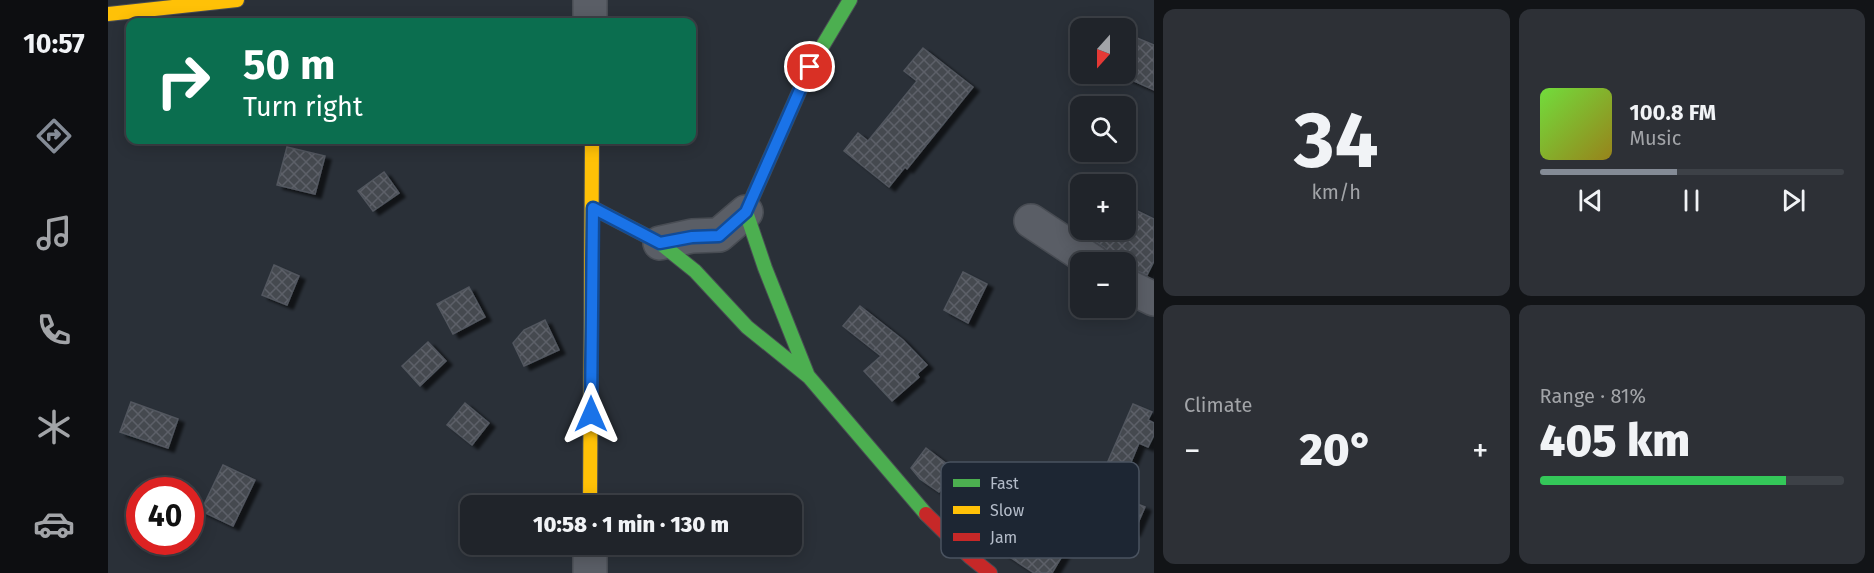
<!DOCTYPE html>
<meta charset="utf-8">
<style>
:root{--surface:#20242a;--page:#2d3036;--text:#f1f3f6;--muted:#a2a4a8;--line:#3d4147;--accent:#848b96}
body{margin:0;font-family:"Fira Sans",sans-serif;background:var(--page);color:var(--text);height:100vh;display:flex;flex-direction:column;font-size:22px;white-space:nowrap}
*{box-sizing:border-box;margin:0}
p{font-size:20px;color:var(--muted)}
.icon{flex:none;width:33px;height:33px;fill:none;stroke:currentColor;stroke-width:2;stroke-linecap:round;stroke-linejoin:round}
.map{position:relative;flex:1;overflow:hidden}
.panel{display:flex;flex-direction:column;gap:9px;padding:9px;background:#121417;width:720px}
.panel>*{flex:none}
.hud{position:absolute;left:18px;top:18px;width:570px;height:126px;border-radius:12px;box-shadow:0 3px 15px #0003,0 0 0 2px var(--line);background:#0b6e4f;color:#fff;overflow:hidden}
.needle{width:39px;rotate:201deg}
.fabs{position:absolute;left:962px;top:18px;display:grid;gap:12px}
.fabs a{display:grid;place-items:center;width:66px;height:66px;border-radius:12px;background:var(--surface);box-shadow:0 3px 15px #0003,0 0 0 2px var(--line);font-size:30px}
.speed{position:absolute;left:18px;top:477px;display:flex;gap:12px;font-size:30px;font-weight:700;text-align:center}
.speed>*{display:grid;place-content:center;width:78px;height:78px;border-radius:50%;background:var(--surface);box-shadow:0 3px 15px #0003,0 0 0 2px var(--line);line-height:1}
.speed .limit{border:9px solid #d22;background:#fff;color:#111}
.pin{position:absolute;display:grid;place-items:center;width:51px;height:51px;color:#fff;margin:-26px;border:3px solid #fff;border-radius:50%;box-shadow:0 2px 6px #0007}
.me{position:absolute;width:66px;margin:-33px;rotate:0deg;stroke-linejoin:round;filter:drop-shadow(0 0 4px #0008)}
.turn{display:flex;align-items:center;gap:21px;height:126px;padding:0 18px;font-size:27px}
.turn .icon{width:78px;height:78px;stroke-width:2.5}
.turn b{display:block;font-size:42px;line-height:51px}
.big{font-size:45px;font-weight:800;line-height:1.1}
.panel .tile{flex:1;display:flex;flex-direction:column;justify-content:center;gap:9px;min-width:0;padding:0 21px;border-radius:12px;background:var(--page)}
.panel .dial{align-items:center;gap:0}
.dial b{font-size:78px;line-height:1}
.song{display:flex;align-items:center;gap:18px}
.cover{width:72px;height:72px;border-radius:9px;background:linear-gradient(135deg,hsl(100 70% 55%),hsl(50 70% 35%))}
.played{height:6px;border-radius:3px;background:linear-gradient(90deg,var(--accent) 45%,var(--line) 45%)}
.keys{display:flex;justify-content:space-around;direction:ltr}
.heat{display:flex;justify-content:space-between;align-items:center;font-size:33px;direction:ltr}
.charge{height:9px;border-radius:4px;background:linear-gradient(90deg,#34c759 81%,var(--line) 0)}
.panel .tiles{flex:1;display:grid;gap:9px;grid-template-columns:repeat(2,1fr)}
.trip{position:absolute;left:352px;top:495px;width:342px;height:60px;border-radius:12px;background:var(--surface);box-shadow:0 3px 15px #0003,0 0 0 2px var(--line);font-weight:800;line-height:60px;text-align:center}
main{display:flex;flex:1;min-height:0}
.dock{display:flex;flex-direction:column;width:108px;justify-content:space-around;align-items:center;background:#0d0e11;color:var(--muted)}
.dock .icon{width:42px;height:42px}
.dock .active{color:var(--accent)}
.dock b{font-size:27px;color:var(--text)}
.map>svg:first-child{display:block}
</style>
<main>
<nav class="dock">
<b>10:57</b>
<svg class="icon active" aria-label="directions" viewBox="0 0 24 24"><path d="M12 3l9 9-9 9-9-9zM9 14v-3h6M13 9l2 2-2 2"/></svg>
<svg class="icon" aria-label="music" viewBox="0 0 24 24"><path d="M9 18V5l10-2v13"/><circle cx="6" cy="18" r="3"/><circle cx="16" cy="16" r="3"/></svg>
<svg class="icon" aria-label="phone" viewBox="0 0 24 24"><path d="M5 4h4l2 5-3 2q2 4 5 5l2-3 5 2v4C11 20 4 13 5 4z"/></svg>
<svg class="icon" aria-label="climate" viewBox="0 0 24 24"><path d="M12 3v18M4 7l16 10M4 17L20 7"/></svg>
<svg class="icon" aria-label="car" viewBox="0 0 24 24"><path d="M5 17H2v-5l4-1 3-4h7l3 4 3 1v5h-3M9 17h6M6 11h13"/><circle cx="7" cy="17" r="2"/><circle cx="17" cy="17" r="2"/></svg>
</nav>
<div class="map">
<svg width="1046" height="573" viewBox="0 0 1046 573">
<defs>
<pattern id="building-cross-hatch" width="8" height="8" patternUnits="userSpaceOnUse" patternTransform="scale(1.5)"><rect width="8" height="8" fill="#444950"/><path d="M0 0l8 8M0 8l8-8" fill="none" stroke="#5d6168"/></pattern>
<filter id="shadow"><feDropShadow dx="6" dy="4" stdDeviation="1.5" flood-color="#0009"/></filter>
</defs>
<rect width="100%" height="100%" fill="#2a3038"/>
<path fill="url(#building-cross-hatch)" stroke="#52575f" stroke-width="1.5" filter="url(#shadow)" d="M1017,33L1046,45V90L1017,77Z
M815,48L865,87L799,169L797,167L781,187L736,151L750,133L760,141L809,81L796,71Z
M179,147L217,156L207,194L169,185Z
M276,172L291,193L265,211L250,191Z
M1017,205L1046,219V261L1039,275L1017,266V262H1011L1003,259L1001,253L996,247L970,230H1017Z
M166,265L191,276L179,305L154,295Z
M855,272L879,284L860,323L836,310Z
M361,287L377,317L345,334L329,304Z
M752,306L795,340L819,365L809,374L811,377L784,401L756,371L773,356L735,326Z
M437,320L451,350L416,366L405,343L416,330Z
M320,342L338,361L312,386L294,366Z
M23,402L70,419L60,448L12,432Z
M357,403L381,423L364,445L339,425Z
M1025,404L1044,412L1040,420L1046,423V435L1040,447L1031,443L1009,496L1037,507L1026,532L971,510L992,465L997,468Z
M818,448L865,484L868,479L906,498L918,477L979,514L944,573H926L888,548L903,525L835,487L831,492L812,479L803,468Z
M115,465L147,480L125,526L93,511Z"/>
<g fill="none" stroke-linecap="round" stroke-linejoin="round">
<g stroke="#484c53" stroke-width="36">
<path id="street" d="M482,0V22
M923,221L985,262
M552,243L584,236L611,235L638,212
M1017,285L1046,299
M482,573V544"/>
</g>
<g stroke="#484c53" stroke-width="16">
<path id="fast" d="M485,208L552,243L587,271L639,327L701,377L818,514
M700,376L657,268L638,212L702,67L742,0"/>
</g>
<g stroke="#484c53" stroke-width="16">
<path id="slow" d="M0,14L129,0
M482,506L484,140"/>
</g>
<g stroke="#484c53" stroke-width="16">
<path id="jam" d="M818,514L862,557L882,573"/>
</g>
<use href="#street" stroke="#5a5e66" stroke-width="33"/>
<use href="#fast" stroke="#4caf50" stroke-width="14"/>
<use href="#slow" stroke="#ffc107" stroke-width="14"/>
<use href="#jam" stroke="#c62828" stroke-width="14"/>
</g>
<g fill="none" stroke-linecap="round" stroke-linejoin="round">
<g stroke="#114b97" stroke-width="15">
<path id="route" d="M483,414L485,208L552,243L584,237L611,236L638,212L702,67"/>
</g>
<use href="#route" stroke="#1a73e8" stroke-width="10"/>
</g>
<rect x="833" y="462" width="198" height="96" rx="9" fill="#1d2633" stroke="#4a5360" stroke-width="1.5"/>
<rect x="845" y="479" width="27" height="8" fill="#4caf50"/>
<rect x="845" y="506" width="27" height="8" fill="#ffc107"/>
<rect x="845" y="533" width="27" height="8" fill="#c62828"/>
<g font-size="16" fill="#b4bcc9">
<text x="882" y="489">Fast</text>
<text x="882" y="516">Slow</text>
<text x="882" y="543">Jam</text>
</g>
</svg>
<div class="fabs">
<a><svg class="needle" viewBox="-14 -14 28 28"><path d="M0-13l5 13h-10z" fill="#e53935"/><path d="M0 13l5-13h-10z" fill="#a2a4a8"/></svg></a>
<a><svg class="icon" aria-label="search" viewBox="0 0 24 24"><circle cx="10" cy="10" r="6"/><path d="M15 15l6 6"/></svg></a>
<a>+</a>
<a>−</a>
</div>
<div class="speed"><div class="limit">40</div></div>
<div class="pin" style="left:702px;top:67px;background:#d93025"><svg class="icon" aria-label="arrive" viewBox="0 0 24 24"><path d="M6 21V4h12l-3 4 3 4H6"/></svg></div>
<svg class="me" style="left:483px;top:414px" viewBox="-20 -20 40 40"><path d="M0-17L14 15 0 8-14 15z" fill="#1a73e8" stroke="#fff" stroke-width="4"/></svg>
<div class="trip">10:58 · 1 min · 130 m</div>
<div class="hud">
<div class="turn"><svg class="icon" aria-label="right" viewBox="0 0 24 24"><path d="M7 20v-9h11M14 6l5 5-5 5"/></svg><div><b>50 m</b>Turn right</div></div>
</div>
</div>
<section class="panel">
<div class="tiles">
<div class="tile dial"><b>34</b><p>km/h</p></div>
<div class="tile">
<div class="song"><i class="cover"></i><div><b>100.8 FM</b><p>Music</p></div></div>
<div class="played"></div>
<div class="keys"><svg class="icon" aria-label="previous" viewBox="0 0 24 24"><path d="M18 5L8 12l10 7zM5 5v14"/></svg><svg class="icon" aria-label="pause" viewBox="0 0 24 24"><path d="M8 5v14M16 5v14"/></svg><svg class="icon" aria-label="next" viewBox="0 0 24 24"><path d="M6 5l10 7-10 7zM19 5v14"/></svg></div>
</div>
<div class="tile"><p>Climate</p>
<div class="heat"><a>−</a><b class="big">20°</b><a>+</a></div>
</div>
<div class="tile"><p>Range · 81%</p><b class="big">405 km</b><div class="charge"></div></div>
</div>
</section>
</main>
